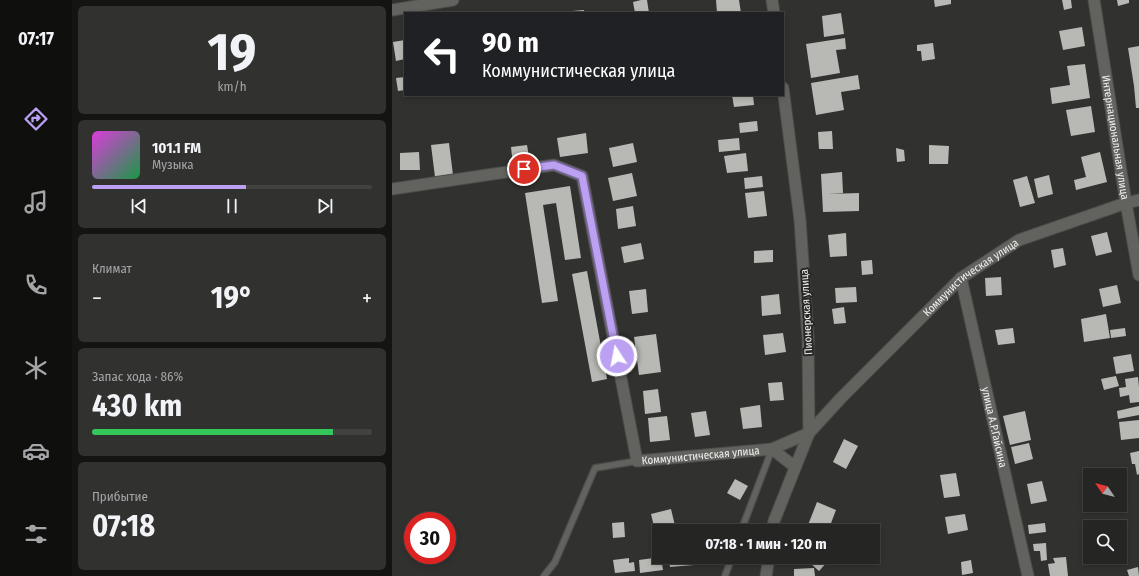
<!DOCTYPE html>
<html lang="ru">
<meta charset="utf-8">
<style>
:root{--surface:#252623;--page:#313230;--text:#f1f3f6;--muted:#a3a5a6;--line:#424341;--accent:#bca0f2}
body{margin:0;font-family:"Fira Sans Condensed",sans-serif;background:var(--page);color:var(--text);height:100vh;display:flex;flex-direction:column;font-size:15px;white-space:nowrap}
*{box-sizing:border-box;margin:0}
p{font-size:13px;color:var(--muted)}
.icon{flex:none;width:22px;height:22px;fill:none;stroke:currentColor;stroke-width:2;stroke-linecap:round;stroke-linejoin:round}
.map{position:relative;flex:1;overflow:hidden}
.sheet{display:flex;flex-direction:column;gap:6px;padding:6px;background:#141513;width:320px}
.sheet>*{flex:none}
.banner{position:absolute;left:12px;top:12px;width:380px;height:84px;border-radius:0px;box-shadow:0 2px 6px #0003,0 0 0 1px var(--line);background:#202124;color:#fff;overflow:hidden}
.needle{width:26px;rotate:305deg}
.buttons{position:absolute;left:691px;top:468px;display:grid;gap:8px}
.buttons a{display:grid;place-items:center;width:44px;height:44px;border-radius:0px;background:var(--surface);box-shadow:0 2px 6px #0003,0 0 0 1px var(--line);font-size:20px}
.speed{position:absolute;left:12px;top:512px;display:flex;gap:8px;font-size:20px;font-weight:700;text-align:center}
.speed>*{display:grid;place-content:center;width:52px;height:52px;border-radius:50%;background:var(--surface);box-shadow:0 2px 6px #0003,0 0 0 1px var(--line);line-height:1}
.speed .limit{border:6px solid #d22;background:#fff;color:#111}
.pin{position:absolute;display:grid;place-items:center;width:34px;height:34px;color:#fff;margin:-17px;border:2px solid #fff;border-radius:50%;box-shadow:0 1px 4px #0007}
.me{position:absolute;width:44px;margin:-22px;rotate:349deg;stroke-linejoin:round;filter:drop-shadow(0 0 3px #0008)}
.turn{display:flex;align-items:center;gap:14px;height:84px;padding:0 12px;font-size:18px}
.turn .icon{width:52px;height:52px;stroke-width:2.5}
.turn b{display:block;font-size:28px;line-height:34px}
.big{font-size:30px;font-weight:700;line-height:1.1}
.sheet .tile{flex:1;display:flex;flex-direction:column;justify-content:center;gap:6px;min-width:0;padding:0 14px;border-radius:6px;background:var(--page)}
.sheet .dial{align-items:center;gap:0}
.dial b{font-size:52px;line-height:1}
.song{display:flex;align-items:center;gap:12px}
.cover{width:48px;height:48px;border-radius:6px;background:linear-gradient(135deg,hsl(300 70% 55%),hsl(140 70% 35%))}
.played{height:4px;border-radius:2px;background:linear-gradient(90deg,var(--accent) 55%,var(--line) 55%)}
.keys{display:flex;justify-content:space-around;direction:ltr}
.heat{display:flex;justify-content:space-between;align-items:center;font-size:22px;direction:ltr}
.charge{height:6px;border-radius:3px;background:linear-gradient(90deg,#34c759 86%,var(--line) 0)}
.trip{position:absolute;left:260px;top:524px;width:228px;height:40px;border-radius:0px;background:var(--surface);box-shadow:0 2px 6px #0003,0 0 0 1px var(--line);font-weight:700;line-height:40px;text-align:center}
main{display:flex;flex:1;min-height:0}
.dock{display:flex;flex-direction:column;width:72px;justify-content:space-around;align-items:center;background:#0f0f0e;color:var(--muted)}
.dock .icon{width:28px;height:28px}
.dock .selected{color:var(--accent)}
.dock b{font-size:18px;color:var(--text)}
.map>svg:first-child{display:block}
</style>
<main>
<nav class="dock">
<b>07:17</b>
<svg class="icon selected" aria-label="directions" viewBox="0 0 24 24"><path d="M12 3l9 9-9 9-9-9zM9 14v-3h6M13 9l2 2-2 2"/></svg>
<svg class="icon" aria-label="music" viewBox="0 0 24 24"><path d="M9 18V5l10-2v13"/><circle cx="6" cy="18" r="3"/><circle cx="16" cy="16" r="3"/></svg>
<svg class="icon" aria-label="phone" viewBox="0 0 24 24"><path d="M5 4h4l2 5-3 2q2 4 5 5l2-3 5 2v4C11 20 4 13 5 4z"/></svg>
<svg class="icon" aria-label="climate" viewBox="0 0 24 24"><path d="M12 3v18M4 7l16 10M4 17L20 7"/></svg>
<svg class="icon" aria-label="car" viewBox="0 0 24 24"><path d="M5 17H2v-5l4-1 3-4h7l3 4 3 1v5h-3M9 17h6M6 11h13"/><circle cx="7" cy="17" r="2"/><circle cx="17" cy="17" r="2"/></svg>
<svg class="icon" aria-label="filters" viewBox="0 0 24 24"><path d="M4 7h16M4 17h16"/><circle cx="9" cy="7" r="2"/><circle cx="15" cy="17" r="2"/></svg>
</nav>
<section class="sheet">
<div class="tile dial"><b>19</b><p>km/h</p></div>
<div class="tile">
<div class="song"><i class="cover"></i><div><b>101.1 FM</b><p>Музыка</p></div></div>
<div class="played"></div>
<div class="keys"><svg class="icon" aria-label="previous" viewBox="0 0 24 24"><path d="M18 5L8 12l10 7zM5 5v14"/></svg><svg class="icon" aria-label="pause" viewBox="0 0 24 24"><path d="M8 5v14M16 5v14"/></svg><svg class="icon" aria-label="next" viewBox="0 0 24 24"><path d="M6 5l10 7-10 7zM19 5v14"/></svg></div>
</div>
<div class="tile"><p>Климат</p>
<div class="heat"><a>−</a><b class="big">19°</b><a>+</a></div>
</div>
<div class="tile"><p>Запас хода · 86%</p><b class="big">430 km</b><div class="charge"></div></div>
<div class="tile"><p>Прибытие</p><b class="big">07:18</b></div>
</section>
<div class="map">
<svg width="747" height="576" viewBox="0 0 747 576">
<rect width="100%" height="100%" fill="#31322f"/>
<path fill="#b8b9b5" d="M249,0H255L257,13H243L241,2Z
M324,0H347L349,13H325Z
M542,0H559V4L543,7Z
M670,0H679L680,8L672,10Z
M725,0H737V3L726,6Z
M192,10V13H180V11Z
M449,13L452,34L432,37L430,16Z
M690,27L693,46L671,50L667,31Z
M453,38L454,49L444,50L448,73L419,78L414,44Z
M13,40V59L4,61L1,42Z
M541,43L543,59L530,61L529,51H525V45Z
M747,46V108H744L742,86L736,48Z
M693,64L698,98L660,104L658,88L678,85L675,66Z
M466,75L468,89L449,92L452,110L424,115L419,83Z
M13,77V90L6,91L4,78Z
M340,95H361L362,105L342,107Z
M699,106L703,132L679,136L674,110Z
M365,121L366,131L348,133L347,123Z
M440,131L441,149H427L426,132Z
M194,133L196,153L168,157L165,138Z
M347,138L348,150L327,152L326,140Z
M57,143L61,175L43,177L39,145Z
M241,143L245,162L221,167L217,148Z
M135,145L138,163L121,166L119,147Z
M537,145L557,146L556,164H537Z
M504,148L512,150L513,161L505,162Z
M27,152L28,170H8V153Z
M708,152L715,182L684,190L682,180L694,177L689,157Z
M354,153L356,171L335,173L332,156Z
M450,172L451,193L436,194L467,193V211L431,212L429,174Z
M240,173L245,196L221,201L216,178Z
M657,175L661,194L646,198L642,179Z
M370,176L371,187L353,189L352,178Z
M635,176L643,203L628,207L621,180Z
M178,186L189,258L173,260L164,203L151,205L166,301L150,303L133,193Z
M372,191L375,216L356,218L353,193Z
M241,206L244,226L226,229L224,209Z
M715,232L720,252L704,256L699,236Z
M454,233L455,256L438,257L436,235Z
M249,243L252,259L232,263L229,247Z
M671,248L674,265L662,268L659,250Z
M381,250V262L362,263V251Z
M480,260L481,274L470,275L469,261Z
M195,271L215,379L200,382L180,274Z
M609,277L610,295L594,296L593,278Z
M725,285L729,303L711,307L707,289Z
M464,287L465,302L444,303L443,288Z
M254,289L256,312L240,314L237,291Z
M387,294L389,314L370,316L369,296Z
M452,307L454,323L442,324L440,309Z
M714,314L718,338L692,342L689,319Z
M621,328L623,343L606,345L603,330Z
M733,328L734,336L719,338L718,330Z
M391,333L394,352L373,355L371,335Z
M264,334L269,372L247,375L242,337Z
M739,354L742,371L724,374L721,357Z
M724,376L727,386L712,390L709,379Z
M746,377L747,387V402L738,403L737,395L728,397L727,388L734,387L733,379Z
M390,382L392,400L378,401L376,383Z
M266,389L269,412L253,414L251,391Z
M368,405L370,427L351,429L348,408Z
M747,406V415L726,419L725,411Z
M314,411L318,435L303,437L299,413Z
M633,411L639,440L618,445L611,416Z
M275,416L278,440L258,442L256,418Z
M747,420V438L729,440L727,422Z
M452,439L466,446L454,469L441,462Z
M637,443L641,459L623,464L619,447Z
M747,451V474L745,475L743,464H740L738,453Z
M564,473L568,496L552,498L548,475Z
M343,479L356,486L348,500L335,493Z
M650,481L655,501L639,504L635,484Z
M425,502L444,510L436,531H432L416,525Z
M279,509L284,530L279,531H267V534L264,535L259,514Z
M573,514L576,530L556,534L553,517Z
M232,522L233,537L221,538L220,523Z
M653,523L654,532L637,534L636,525Z
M654,543L655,560L649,561L648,551H642L641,544Z
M269,557L271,570L248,573L247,560Z
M276,557H301L302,565L278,567Z
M421,557H433L437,560L427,571L417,562Z
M674,557L676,576H658L656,564L663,563L661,558Z
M237,558V563L242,562L243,571L223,573L221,560Z
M579,560L581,573L570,575L569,562Z
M746,567L747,576H737L735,570Z
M422,568L423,576H402V569Z"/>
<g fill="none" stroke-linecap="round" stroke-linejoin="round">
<g stroke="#4d4e4b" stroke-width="8">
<path id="service" d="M349,531L380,449
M152,576L163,562L203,468L245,461
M333,576L340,557"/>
</g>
<g stroke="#4d4e4b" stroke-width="13">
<g id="minor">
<path d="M380,0L382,13"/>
<path id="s1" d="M702,0L734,203L747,275"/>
<path d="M0,10L61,0"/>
<path id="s2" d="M0,189L162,165L190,176L245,461L380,449L417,433L449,398L569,278L627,240L734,203L747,200"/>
<path id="s3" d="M569,278L636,576"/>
<path d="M380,449L403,467"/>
<path d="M380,531L382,521L417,433L416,338L408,220L391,88"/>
<path d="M374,576L377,557"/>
</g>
</g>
<use href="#service" stroke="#62635f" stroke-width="5.5"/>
<use href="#minor" stroke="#62635f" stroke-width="11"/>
</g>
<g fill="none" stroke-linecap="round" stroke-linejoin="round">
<g stroke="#7a689d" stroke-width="10">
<path id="route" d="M132,169L162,165L190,176L225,356"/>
</g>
<use href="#route" stroke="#bca0f2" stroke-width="7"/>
</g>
<g text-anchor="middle" stroke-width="4" stroke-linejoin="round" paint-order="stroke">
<g font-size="11" fill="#f0f1ef" stroke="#272825">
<text dy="4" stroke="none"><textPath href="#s1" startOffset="139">Интернациональная улица</textPath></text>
<text dy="4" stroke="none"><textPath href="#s2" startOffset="885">Коммунистическая улица</textPath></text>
<text transform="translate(414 312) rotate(-93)" y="4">Пионерская улица</text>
<text dy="4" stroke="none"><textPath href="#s3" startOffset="153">улица А.Р.Гайсина</textPath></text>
<text dy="4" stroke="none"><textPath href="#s2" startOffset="548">Коммунистическая улица</textPath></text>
</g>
</g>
</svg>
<div class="buttons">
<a><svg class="needle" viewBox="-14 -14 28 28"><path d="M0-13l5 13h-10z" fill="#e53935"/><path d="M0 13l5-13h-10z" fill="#a3a5a6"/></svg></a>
<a><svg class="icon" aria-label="search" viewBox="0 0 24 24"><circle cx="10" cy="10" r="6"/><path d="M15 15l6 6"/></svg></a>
</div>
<div class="speed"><div class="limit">30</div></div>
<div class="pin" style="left:132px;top:169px;background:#d93025"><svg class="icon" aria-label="arrive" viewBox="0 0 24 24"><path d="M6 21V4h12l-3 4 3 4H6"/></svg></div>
<svg class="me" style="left:225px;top:356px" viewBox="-20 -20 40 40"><circle r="17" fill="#bca0f2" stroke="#fff" stroke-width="3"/><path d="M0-11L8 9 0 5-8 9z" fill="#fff"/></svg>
<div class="trip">07:18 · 1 мин · 120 m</div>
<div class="banner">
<div class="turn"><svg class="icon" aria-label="left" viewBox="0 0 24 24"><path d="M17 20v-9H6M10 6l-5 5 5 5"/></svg><div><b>90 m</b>Коммунистическая улица</div></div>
</div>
</div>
</main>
